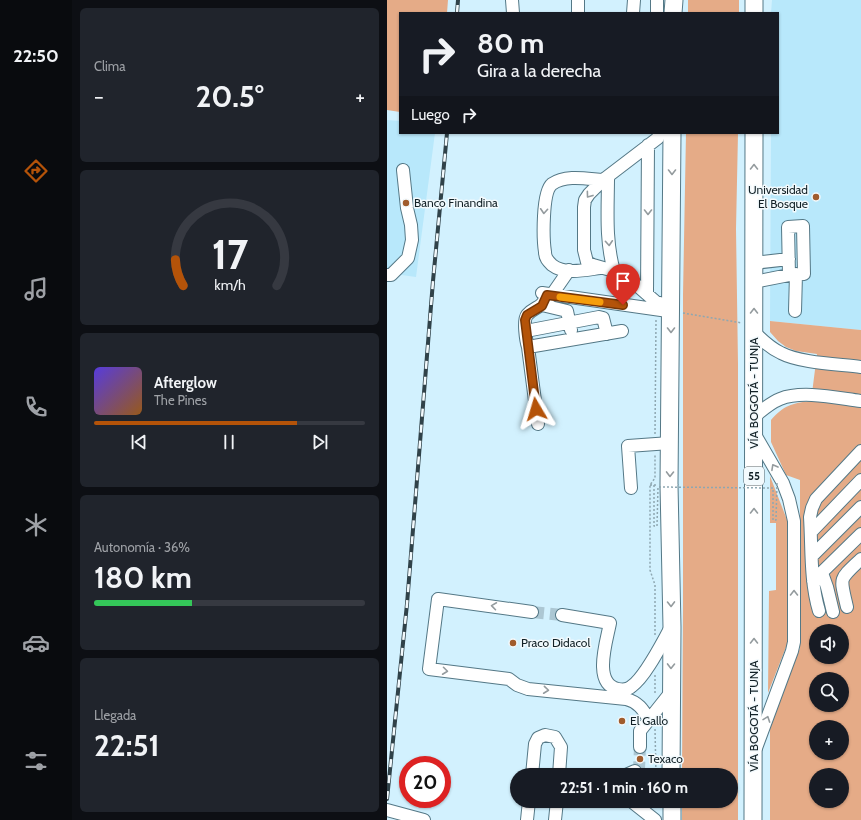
<!DOCTYPE html>
<html lang="es">
<meta charset="utf-8">
<style>
:root{--surface:#171b24;--page:#20242c;--text:#f1f3f6;--muted:#9ea1a6;--line:#363941;--accent:#b45309}
body{margin:0;font-family:Cabin,sans-serif;background:var(--page);color:var(--text);height:100vh;display:flex;flex-direction:column;font-size:15px;white-space:nowrap}
*{box-sizing:border-box;margin:0}
p{font-size:13px;color:var(--muted)}
.icon{flex:none;width:22px;height:22px;fill:none;stroke:currentColor;stroke-width:2;stroke-linecap:round;stroke-linejoin:round}
.map{position:relative;flex:1;overflow:hidden}
.panel{display:flex;flex-direction:column;gap:8px;padding:8px;background:#0d0f14;width:315px}
.panel>*{flex:none}
.top-card{position:absolute;left:12px;top:12px;width:380px;height:122px;border-radius:0px;box-shadow:0 1px 3px #0004;background:#171b24;color:var(--text);overflow:hidden}
.controls{position:absolute;left:422px;top:624px;display:grid;gap:8px}
.controls a{display:grid;place-items:center;width:40px;height:40px;border-radius:50%;background:var(--surface);box-shadow:0 1px 3px #0004;font-size:20px}
.speed{position:absolute;left:12px;top:756px;display:flex;gap:8px;font-size:20px;font-weight:700;text-align:center}
.speed>*{display:grid;place-content:center;width:52px;height:52px;border-radius:50%;background:var(--surface);box-shadow:0 1px 3px #0004;line-height:1}
.speed .limit{border:6px solid #d22;background:#fff;color:#111}
.pin{position:absolute;display:grid;place-items:center;width:34px;height:34px;color:#fff;margin:-41px -17px;border-radius:50% 50% 50% 0;rotate:-45deg;box-shadow:0 0 4px #0007}
.pin .icon{rotate:45deg}
.me{position:absolute;width:44px;margin:-22px;rotate:353deg;stroke-linejoin:round;filter:drop-shadow(0 0 3px #0008)}
.turn{display:flex;align-items:center;gap:14px;height:84px;padding:0 12px;font-size:18px}
.turn .icon{width:52px;height:52px;stroke-width:2.5}
.turn b{display:block;font-size:28px;line-height:34px}
.then{display:flex;align-items:center;height:38px;padding:0 12px;background:#0003;gap:8px;font-size:15px}
.big{font-size:30px;font-weight:800;line-height:1.1}
.panel .card{flex:1;display:flex;flex-direction:column;justify-content:center;gap:6px;min-width:0;padding:0 14px;border-radius:6px;background:var(--page)}
.panel .dial{align-items:center;gap:0}
.dial svg{height:104px;overflow:visible;fill:none;stroke:var(--line);stroke-width:7;stroke-linecap:round;text-anchor:middle}
.dial text{fill:var(--text);stroke:none}
.song{display:flex;align-items:center;gap:12px}
.cover{width:48px;height:48px;border-radius:6px;background:linear-gradient(135deg,hsl(250 70% 55%),hsl(30 70% 35%))}
.played{height:4px;border-radius:2px;background:linear-gradient(90deg,var(--accent) 75%,var(--line) 75%)}
.keys{display:flex;justify-content:space-around;direction:ltr}
.heat{display:flex;justify-content:space-between;align-items:center;font-size:22px;direction:ltr}
.charge{height:6px;border-radius:3px;background:linear-gradient(90deg,#34c759 36%,var(--line) 0)}
.trip{position:absolute;left:123px;top:768px;width:228px;height:40px;border-radius:20px;background:var(--surface);box-shadow:0 1px 3px #0004;font-weight:800;line-height:40px;text-align:center}
main{display:flex;flex:1;min-height:0}
.menu{display:flex;flex-direction:column;width:72px;justify-content:space-around;align-items:center;background:#090b0e;color:var(--muted)}
.menu .icon{width:28px;height:28px}
.menu .selected{color:var(--accent)}
.menu b{font-size:18px;color:var(--text)}
.map>svg:first-child{display:block}
</style>
<main>
<nav class="menu">
<b>22:50</b>
<svg class="icon selected" aria-label="directions" viewBox="0 0 24 24"><path d="M12 3l9 9-9 9-9-9zM9 14v-3h6M13 9l2 2-2 2"/></svg>
<svg class="icon" aria-label="music" viewBox="0 0 24 24"><path d="M9 18V5l10-2v13"/><circle cx="6" cy="18" r="3"/><circle cx="16" cy="16" r="3"/></svg>
<svg class="icon" aria-label="phone" viewBox="0 0 24 24"><path d="M5 4h4l2 5-3 2q2 4 5 5l2-3 5 2v4C11 20 4 13 5 4z"/></svg>
<svg class="icon" aria-label="climate" viewBox="0 0 24 24"><path d="M12 3v18M4 7l16 10M4 17L20 7"/></svg>
<svg class="icon" aria-label="car" viewBox="0 0 24 24"><path d="M5 17H2v-5l4-1 3-4h7l3 4 3 1v5h-3M9 17h6M6 11h13"/><circle cx="7" cy="17" r="2"/><circle cx="17" cy="17" r="2"/></svg>
<svg class="icon" aria-label="filters" viewBox="0 0 24 24"><path d="M4 7h16M4 17h16"/><circle cx="9" cy="7" r="2"/><circle cx="15" cy="17" r="2"/></svg>
</nav>
<section class="panel">
<div class="card"><p>Clima</p>
<div class="heat"><a>−</a><b class="big">20.5°</b><a>+</a></div>
</div>
<div class="card dial"><svg viewBox="0 0 100 80">
<path d="M14 69A42 42 0 1 1 86 69"/>
<path d="M14 69A42 42 0 0 1 8 49" stroke="#b45309"/>
<text x="50" y="56" font-size="32" font-weight="700">17</text>
<text x="50" y="72" font-size="11">km/h</text>
</svg></div>
<div class="card">
<div class="song"><i class="cover"></i><div><b>Afterglow</b><p>The Pines</p></div></div>
<div class="played"></div>
<div class="keys"><svg class="icon" aria-label="previous" viewBox="0 0 24 24"><path d="M18 5L8 12l10 7zM5 5v14"/></svg><svg class="icon" aria-label="pause" viewBox="0 0 24 24"><path d="M8 5v14M16 5v14"/></svg><svg class="icon" aria-label="next" viewBox="0 0 24 24"><path d="M6 5l10 7-10 7zM19 5v14"/></svg></div>
</div>
<div class="card"><p>Autonomía · 36%</p><b class="big">180 km</b><div class="charge"></div></div>
<div class="card"><p>Llegada</p><b class="big">22:51</b></div>
</section>
<div class="map">
<svg width="474" height="820" viewBox="0 0 474 820">
<rect width="100%" height="100%" fill="#d2f1fe"/>
<path fill="#b8e8fb" d="M385,0H474V330L383,321L384,133H391V13H384Z
M0,120L13,121V133H48L29,277L0,273Z"/>
<path fill="#e5ab87" fill-rule="evenodd" d="M0,0H61L60,13H13V112L0,110Z
M301,0H352V13H301Z
M299,133H351L349,229L351,364V820H295V801H344V775H295L296,606V295Z
M383,321L474,330V820H383V724L413,648V480L399,475L384,442V420C396,406 405,403 424,401L430,354L409,351L399,347L391,341L383,332ZM429,631H455V657H429ZM429,679H455V705H429ZM429,727H455V753H429ZM429,775H455V801H429Z
M383,476L402,525L401,642L381,693L382,591L389,590V523H383Z"/>
<g fill="none" stroke-linecap="round" stroke-linejoin="round">
<path stroke="#acc7d3" stroke-width="12" stroke-dasharray="12 6" stroke-linecap="butt" d="M145,612L175,615
M248,771L252,769L253,747"/>
<g stroke="#547886" stroke-width="14">
<path id="minor" d="M125,0L126,13
M191,0V13
M246,13L247,0
M270,13V0
M272,133L271,138L216,180L202,194L198,200L197,207V250L200,262L206,265L227,271L238,275L269,302L284,306
M221,177C221,208 218,240 227,271
M416,226L417,274L402,275L401,227Z
M367,263L402,259
M213,268C198,270 178,275 165,265C161,261 158,258 158,252C156,239 155,192 165,184C179,174 201,179 216,180
M0,275H4L21,258L25,240L24,225L20,208L16,170
M367,282L402,275
M155,293L281,311
M260,293L261,145
M160,295C154,310 149,305 140,315C136,320 139,341 141,347L235,331
M164,296L182,270
M155,305L180,311L184,330
M408,311L409,274
M139,331L212,317L216,318L220,334
M367,332C375,340 383,348 394,353C413,363 451,364 474,367
M141,347L151,424
M367,417C375,410 383,403 393,399C415,390 450,398 474,401
M367,433L396,483L402,499L407,521V642L405,651L369,748
M244,488L241,446L283,443
M424,532L474,480
M425,556L474,507
M435,573L440,587L446,612
M426,581L474,534
M460,607C453,576 451,581 474,559
M432,611C423,581 425,548 423,517L425,508L429,499L474,451
M145,612L51,599L42,669L122,679L130,685L141,689L239,699C251,702 256,709 262,720
M175,615L223,623C220,640 205,684 231,689C236,690 241,690 245,686C259,676 275,643 284,627
M253,747V731L284,692
M145,775L148,744L151,738L158,735L168,737L174,747L172,775
M239,775L248,771
M244,801L268,820
M0,810L37,820
M140,820L142,801
M168,820L170,801"/>
</g>
<g stroke="#547886" stroke-width="19">
<path id="highway" d="M367,0V13
M286,13L287,0
M284,775L285,627L282,485L285,133
M285,801V820
M366,820L367,133"/>
</g>
<path stroke="#8ea7b1" stroke-width="1.5" stroke-dasharray="2 2" stroke-linecap="butt" d="M296,313L355,323
M268,434L269,320
M263,485H271
M268,635V585L263,570V485L268,478V454
M268,675V695
M268,729L269,775
M269,801V808"/>
<use href="#minor" stroke="#fff" stroke-width="12"/>
<use href="#highway" stroke="#fff" stroke-width="17"/>
<g stroke="#304249" stroke-width="4">
<path id="rail" d="M70,13L71,0
M0,799L20,604L46,281L60,133"/>
</g>
<use href="#rail" stroke="#f3fafd" stroke-width="2.5" stroke-dasharray="8" stroke-linecap="butt"/>
<path stroke="#8ea7b1" stroke-width="1.5" stroke-dasharray="2 2" stroke-linecap="butt" d="M267,485V526H270L271,487L386,488V520H389L390,483"/>
</g>
<defs><path id="oneway-chevron" d="M-2-3.5L2.5 0L-2 3.5" fill="none" stroke-width="1.6" stroke-linecap="round" stroke-linejoin="round"/></defs>
<g stroke="#949b9e">
<use href="#oneway-chevron" transform="translate(367 167) rotate(-90)"/>
<use href="#oneway-chevron" transform="translate(285 172) rotate(90)"/>
<use href="#oneway-chevron" transform="translate(202 195) rotate(126)"/>
<use href="#oneway-chevron" transform="translate(157 211) rotate(94)"/>
<use href="#oneway-chevron" transform="translate(261 212) rotate(90)"/>
<use href="#oneway-chevron" transform="translate(222 243) rotate(86)"/>
<use href="#oneway-chevron" transform="translate(367 311) rotate(-90)"/>
<use href="#oneway-chevron" transform="translate(284 330) rotate(90)"/>
<use href="#oneway-chevron" transform="translate(387 467) rotate(-119)"/>
<use href="#oneway-chevron" transform="translate(283 474) rotate(91)"/>
<use href="#oneway-chevron" transform="translate(367 511) rotate(-90)"/>
<use href="#oneway-chevron" transform="translate(407 593) rotate(-90)"/>
<use href="#oneway-chevron" transform="translate(284 604) rotate(89)"/>
<use href="#oneway-chevron" transform="translate(107 606) rotate(-172)"/>
<use href="#oneway-chevron" transform="translate(367 641) rotate(-90)"/>
<use href="#oneway-chevron" transform="translate(284 666) rotate(91)"/>
<use href="#oneway-chevron" transform="translate(58 671) rotate(7)"/>
<use href="#oneway-chevron" transform="translate(159 690) rotate(6)"/>
<use href="#oneway-chevron" transform="translate(380 719) rotate(-70)"/>
</g>
<g fill="none" stroke-linecap="round" stroke-linejoin="round">
<g stroke="#753606" stroke-width="10">
<path id="route" d="M149,409L138,320L140,315L155,306L160,295L236,305"/>
</g>
<use href="#route" stroke="#b45309" stroke-width="7"/>
<path stroke="#f59e0b" stroke-width="7" d="M173,297L213,302"/>
</g>
<g fill="#a05c2d" stroke="#f3fafd" stroke-width="1.5">
<circle cx="429" cy="197" r="4"/>
<circle cx="19" cy="203" r="4"/>
<circle cx="126" cy="643" r="4"/>
<circle cx="235" cy="721" r="4"/>
<circle cx="253" cy="759" r="4"/>
</g>
<g text-anchor="middle" stroke-width="3" stroke-linejoin="round" paint-order="stroke">
<rect fill="#f3fafd" stroke="#566267" stroke-width="1" x="357" y="467" width="20" height="18" rx="3"/>
<g font-size="11" font-weight="bold" fill="#122127">
<text x="367" y="480">55</text>
</g>
<g font-size="12" fill="#122127" stroke="#f3fafd" text-anchor="start">
<text x="421" y="194" text-anchor="end">Universidad<tspan x="421" dy="14">El Bosque</tspan></text>
<text x="27" y="207">Banco Finandina</text>
<text x="134" y="647">Praco Didacol</text>
<text x="243" y="725">El Gallo</text>
<text x="261" y="763">Texaco</text>
</g>
<g font-size="12" fill="#122127" stroke="#f3fafd">
<text transform="translate(367 393) rotate(-90)" y="4">VÍA BOGOTÁ - TUNJA</text>
<text transform="translate(367 716) rotate(-90)" y="4">VÍA BOGOTÁ - TUNJA</text>
</g>
</g>
</svg>
<div class="controls">
<a><svg class="icon" aria-label="sound" viewBox="0 0 24 24"><path d="M4 9h4l5-4v14l-5-4H4zM17 9q2 3 0 6"/></svg></a>
<a><svg class="icon" aria-label="search" viewBox="0 0 24 24"><circle cx="10" cy="10" r="6"/><path d="M15 15l6 6"/></svg></a>
<a>+</a>
<a>−</a>
</div>
<div class="speed"><div class="limit">20</div></div>
<div class="pin" style="left:236px;top:305px;background:#d93025"><svg class="icon" aria-label="arrive" viewBox="0 0 24 24"><path d="M6 21V4h12l-3 4 3 4H6"/></svg></div>
<svg class="me" style="left:149px;top:409px" viewBox="-20 -20 40 40"><path d="M0-17L14 15 0 8-14 15z" fill="#b45309" stroke="#fff" stroke-width="4"/></svg>
<div class="trip">22:51 · 1 min · 160 m</div>
<div class="top-card">
<div class="turn"><svg class="icon" aria-label="right" viewBox="0 0 24 24"><path d="M7 20v-9h11M14 6l5 5-5 5"/></svg><div><b>80 m</b>Gira a la derecha</div></div>
<div class="then">Luego<svg class="icon" aria-label="right" viewBox="0 0 24 24"><path d="M7 20v-9h11M14 6l5 5-5 5"/></svg></div>
</div>
</div>
</main>
